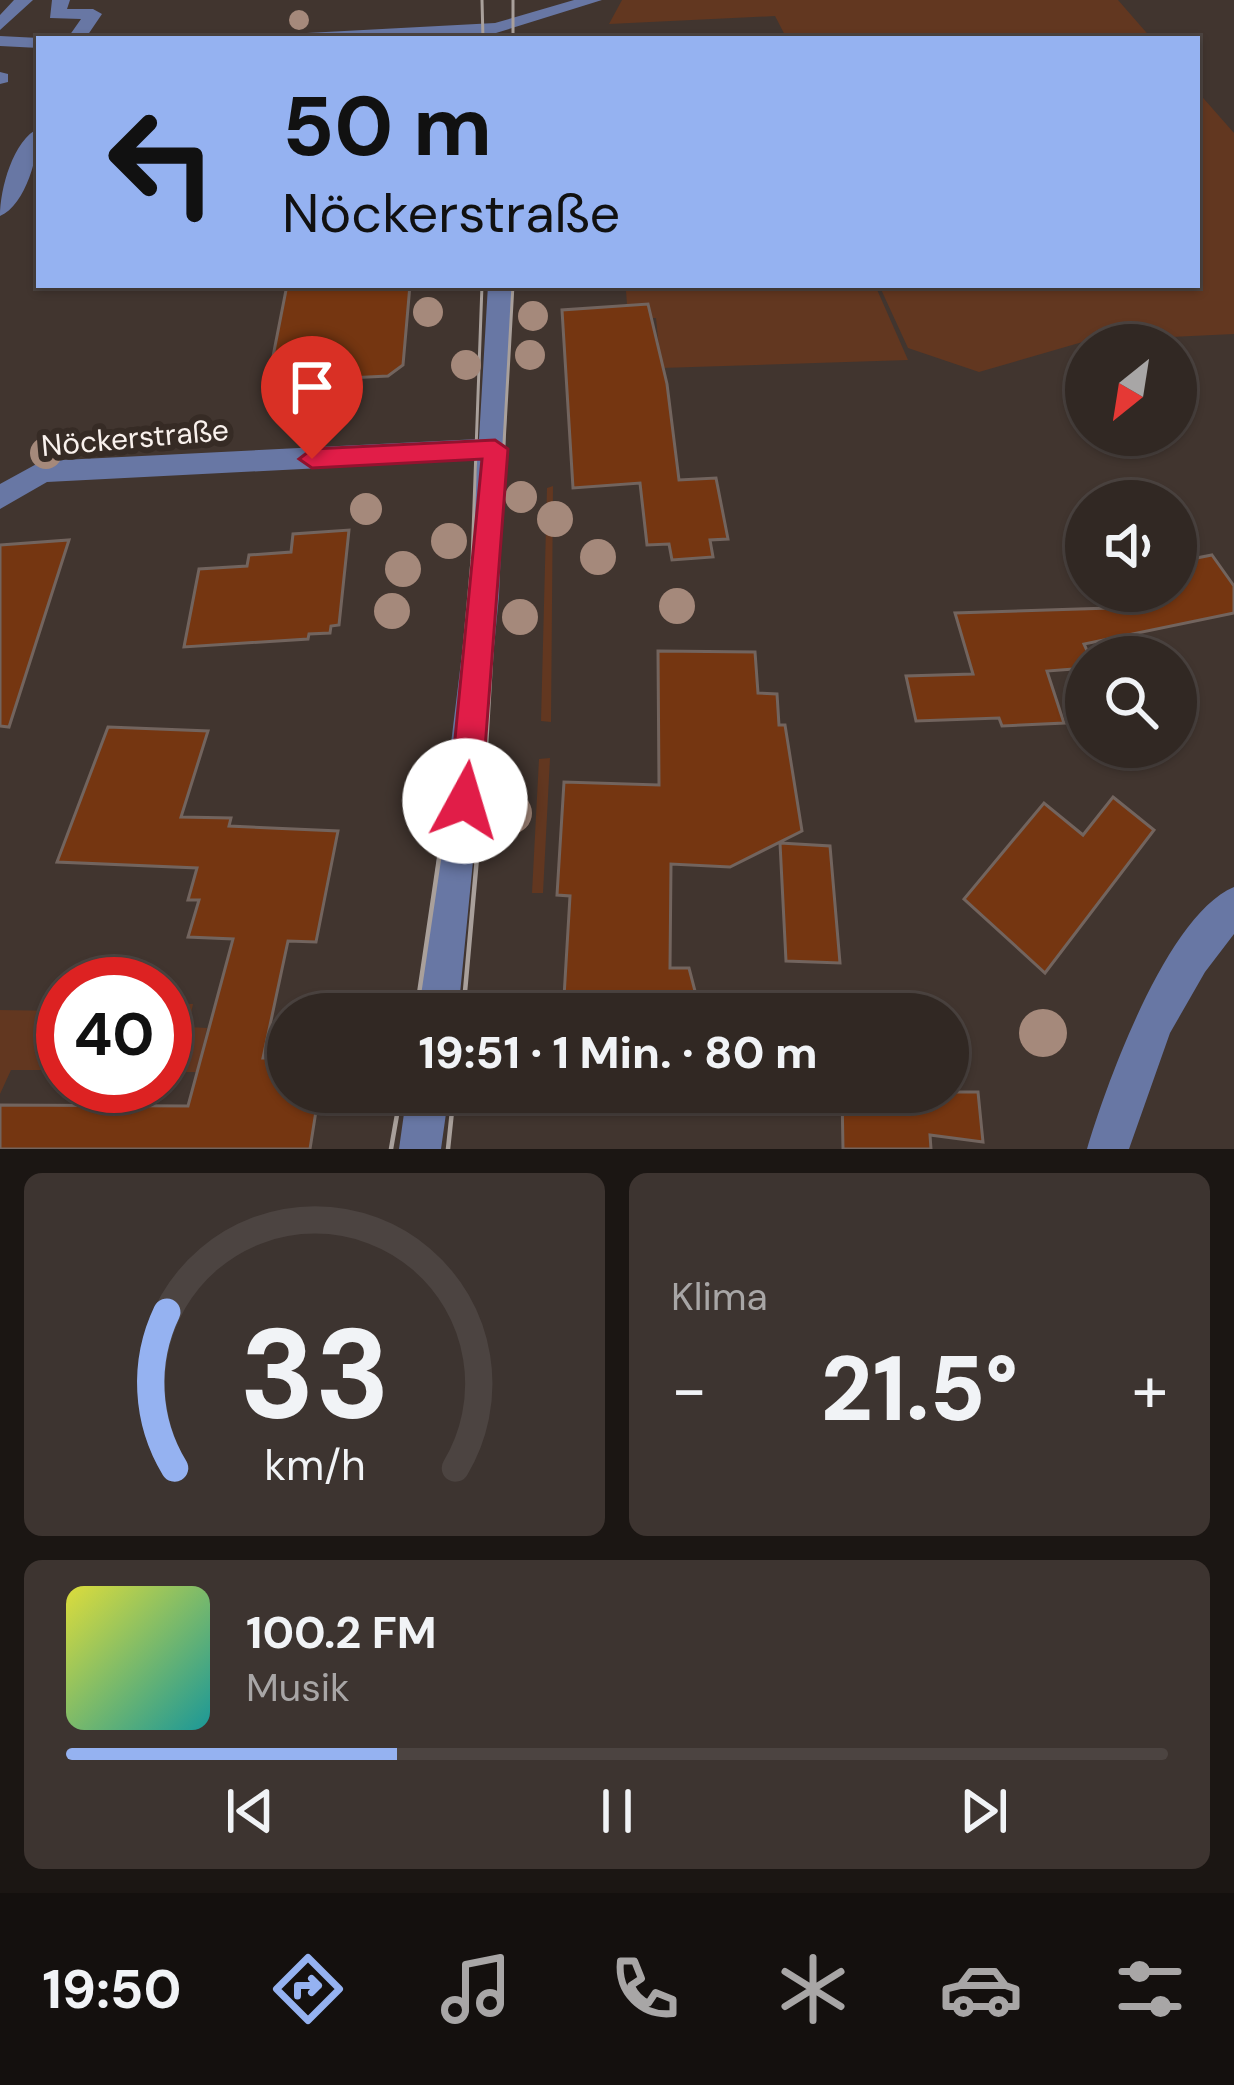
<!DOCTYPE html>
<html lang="de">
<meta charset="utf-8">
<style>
:root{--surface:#312823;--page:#3d3430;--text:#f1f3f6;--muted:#a8a6a6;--line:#4c4441;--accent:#95b2f1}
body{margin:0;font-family:"DM Sans",sans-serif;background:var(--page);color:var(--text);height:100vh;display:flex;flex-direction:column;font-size:45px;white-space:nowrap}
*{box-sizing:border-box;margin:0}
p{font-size:39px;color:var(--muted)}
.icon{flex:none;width:66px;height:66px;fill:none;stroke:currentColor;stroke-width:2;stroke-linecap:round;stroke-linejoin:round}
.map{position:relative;height:1149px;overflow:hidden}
.sheet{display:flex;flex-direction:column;gap:24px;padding:24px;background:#1b1613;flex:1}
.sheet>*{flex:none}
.guide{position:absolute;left:36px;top:36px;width:1164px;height:252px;border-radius:0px;box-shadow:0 3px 9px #0004,0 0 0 3px var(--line);background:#95b2f1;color:#111;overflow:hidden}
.needle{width:78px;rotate:210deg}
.fabs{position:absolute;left:1065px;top:324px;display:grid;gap:24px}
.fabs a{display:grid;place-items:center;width:132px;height:132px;border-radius:50%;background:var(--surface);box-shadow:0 3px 9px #0004,0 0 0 3px var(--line);font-size:60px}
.speed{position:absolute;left:36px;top:957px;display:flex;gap:24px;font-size:60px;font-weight:700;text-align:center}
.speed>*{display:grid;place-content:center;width:156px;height:156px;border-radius:50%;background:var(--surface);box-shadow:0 3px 9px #0004,0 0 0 3px var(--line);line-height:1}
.speed .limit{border:18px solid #d22;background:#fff;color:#111}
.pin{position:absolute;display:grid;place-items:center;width:102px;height:102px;color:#fff;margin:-123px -51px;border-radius:50% 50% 50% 0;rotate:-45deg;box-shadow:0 0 12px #0007}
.pin .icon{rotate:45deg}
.me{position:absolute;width:132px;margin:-66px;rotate:6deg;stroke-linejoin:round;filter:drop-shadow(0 0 9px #0008)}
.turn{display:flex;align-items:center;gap:42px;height:252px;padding:0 48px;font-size:54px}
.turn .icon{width:156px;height:156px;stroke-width:2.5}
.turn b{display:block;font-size:84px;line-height:102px}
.big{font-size:90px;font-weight:800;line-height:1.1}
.sheet .widget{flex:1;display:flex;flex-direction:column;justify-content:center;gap:18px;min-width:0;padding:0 42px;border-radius:18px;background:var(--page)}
.sheet .dial{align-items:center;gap:0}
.dial svg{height:312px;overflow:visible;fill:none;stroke:var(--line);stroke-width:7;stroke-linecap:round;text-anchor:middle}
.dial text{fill:var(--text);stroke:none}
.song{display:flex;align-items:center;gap:36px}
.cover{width:144px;height:144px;border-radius:18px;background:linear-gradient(135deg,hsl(60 70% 55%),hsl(180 70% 35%))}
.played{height:12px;border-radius:6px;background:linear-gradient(90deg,var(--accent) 30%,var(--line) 30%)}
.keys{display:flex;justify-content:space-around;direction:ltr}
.heat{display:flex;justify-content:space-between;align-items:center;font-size:66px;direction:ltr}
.sheet .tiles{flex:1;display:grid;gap:24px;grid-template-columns:1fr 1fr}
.widget:last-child{grid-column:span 2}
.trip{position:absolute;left:267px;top:993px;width:702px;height:120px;border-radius:60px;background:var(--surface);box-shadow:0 3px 9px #0004,0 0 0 3px var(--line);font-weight:800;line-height:120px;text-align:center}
.tab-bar{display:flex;height:192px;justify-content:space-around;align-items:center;background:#14100e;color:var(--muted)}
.tab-bar .icon{width:84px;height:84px}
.tab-bar .on{color:var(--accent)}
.tab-bar b{font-size:54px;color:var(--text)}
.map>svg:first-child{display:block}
</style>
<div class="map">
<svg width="1234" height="1149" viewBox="0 0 1234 1149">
<rect width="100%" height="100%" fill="#41352f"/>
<path fill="#623720" d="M622,0H1118L1152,39H787L775,16L609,24Z
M1197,91L1234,133V334L1086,341L979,372L908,348L879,285H1197Z
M715,285H875L908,360L661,368L656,318H628L626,291Z
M553,486L551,722L541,721L547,488Z
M550,758L543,893H532L539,759Z
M165,1004H193L188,1027L207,1028L197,1072H165Z
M0,1010L63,1011V1070H11L0,1094Z"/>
<path fill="#753611" stroke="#72645e" stroke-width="3" d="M287,285H410L403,365L388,376L268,382Z
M648,304L667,384L679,480L716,478L728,539L710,540L713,557L672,560L669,544L647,545L640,483L573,488L562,310Z
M349,530L339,625L331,626L330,633L309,634L308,639L184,647L199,569L247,566L249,555L291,552L293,534Z
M69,540L9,727L0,726V545Z
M1212,555L1234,586V613L1084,644L1090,657L1086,668L1047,671L1064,723L1002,726L999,718L916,721L906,676L973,674L955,613L1109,608L1099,591H1176V562Z
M658,651L755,652L758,693L777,694L779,725H785L802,831L730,867L671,864L670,968H689L701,1014H563L570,896L557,895L564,782L659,785Z
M108,727L208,731L181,817L231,818L229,826L338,831L316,942L288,941L263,1058H288V1092H319L310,1149H0V1105L188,1106L233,939L188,937L199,900H188L197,868L57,862Z
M1113,797L1154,830L1045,973L964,899L1044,803L1083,835Z
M780,843L830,846L840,963L786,961Z
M842,1092H978L983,1142L930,1135L931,1149H843Z"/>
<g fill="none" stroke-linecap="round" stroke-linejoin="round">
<path fill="#6877a4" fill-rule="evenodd" d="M14,0H33L0,30V15Z
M52,0H70L67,9H93L102,14L85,39H67L81,19L50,18Z
M574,0H602L496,33L279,39L288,34L495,23Z
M0,36L39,38L45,39H39V48L0,46Z
M0,72L8,74V82L0,84Z
M39,128C39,154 26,205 0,216C0,189 13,140 39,128Z
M488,285H512L499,596L458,1014H418L469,596L477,460L47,482L0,509V484L42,461L479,439Z
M1234,887V934L1205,972L1170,1033L1129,1149H1087C1107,1082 1167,915 1234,887Z
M407,1092H449L441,1149H399Z"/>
<path stroke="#a9a09b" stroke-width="3" d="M482,0L483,39
M513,0V39
M454,760L472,560L482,285
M486,760L513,285"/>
<path stroke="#a9a09b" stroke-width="4.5" d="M416,1014L454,757
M463,1014L486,757
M391,1149L401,1092
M448,1149L454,1092"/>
</g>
<g fill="#a5897b">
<circle cx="299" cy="20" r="10"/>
<circle cx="428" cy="312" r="15"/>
<circle cx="533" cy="316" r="15"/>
<circle cx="530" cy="355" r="15"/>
<circle cx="466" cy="365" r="15"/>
<circle cx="46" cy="453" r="16"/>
<circle cx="521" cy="497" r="16"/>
<circle cx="366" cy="509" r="16"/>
<circle cx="555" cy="519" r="18"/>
<circle cx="449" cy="541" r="18"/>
<circle cx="598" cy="557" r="18"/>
<circle cx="403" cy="569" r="18"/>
<circle cx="677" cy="606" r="18"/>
<circle cx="392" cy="611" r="18"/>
<circle cx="520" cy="617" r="18"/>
<circle cx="511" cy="813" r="21"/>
<circle cx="1043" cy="1033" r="24"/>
</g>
<path fill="#e11d48" stroke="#92132f" stroke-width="3" d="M495,440L508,449L481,801L476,812L465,817L454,812L449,801L482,459L312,468L299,459L312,449Z"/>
<g text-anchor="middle" stroke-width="12" stroke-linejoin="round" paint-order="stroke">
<g font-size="30" fill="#f9f1ed" stroke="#362b25">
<text transform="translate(135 438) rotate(-5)" y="10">Nöckerstraße</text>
</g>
</g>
</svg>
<div class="fabs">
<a><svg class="needle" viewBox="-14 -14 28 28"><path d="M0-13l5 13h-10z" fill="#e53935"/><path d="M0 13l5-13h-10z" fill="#a8a6a6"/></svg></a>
<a><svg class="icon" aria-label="sound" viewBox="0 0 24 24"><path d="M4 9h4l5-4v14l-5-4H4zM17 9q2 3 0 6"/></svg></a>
<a><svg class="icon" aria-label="search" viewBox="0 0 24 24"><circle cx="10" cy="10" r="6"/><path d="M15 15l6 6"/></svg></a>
</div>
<div class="speed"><div class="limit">40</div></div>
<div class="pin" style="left:312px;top:459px;background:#d93025"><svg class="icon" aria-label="arrive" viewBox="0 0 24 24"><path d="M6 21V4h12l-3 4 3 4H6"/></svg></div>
<svg class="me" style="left:465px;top:801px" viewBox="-20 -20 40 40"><circle r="19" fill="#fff"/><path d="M0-13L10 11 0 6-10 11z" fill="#e11d48"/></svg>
<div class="trip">19:51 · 1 Min. · 80 m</div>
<div class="guide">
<div class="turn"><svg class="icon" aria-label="left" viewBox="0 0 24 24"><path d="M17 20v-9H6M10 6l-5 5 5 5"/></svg><div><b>50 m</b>Nöckerstraße</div></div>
</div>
</div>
<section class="sheet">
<div class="tiles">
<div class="widget dial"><svg viewBox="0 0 100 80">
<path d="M14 69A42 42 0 1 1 86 69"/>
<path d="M14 69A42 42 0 0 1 12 29" stroke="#95b2f1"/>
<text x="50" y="56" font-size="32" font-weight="700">33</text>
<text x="50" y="72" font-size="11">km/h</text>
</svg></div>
<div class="widget"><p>Klima</p>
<div class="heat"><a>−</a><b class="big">21.5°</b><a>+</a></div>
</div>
<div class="widget">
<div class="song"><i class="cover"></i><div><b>100.2 FM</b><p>Musik</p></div></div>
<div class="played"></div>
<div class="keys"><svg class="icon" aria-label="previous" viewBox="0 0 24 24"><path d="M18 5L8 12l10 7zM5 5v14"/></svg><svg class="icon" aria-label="pause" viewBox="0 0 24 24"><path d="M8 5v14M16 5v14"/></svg><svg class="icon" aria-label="next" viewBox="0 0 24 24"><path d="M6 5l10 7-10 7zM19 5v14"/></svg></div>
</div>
</div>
</section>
<nav class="tab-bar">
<b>19:50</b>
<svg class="icon on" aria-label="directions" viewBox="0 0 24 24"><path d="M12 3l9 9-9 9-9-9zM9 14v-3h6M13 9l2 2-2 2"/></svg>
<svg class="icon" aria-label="music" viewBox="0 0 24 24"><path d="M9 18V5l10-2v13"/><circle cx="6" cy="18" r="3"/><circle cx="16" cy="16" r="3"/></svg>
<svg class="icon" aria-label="phone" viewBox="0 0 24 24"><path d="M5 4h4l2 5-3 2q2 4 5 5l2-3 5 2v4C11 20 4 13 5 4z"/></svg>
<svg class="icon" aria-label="climate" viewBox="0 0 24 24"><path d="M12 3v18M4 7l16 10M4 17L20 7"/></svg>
<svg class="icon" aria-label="car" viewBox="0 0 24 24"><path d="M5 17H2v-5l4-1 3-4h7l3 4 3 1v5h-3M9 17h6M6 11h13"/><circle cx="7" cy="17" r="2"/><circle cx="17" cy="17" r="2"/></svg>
<svg class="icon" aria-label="filters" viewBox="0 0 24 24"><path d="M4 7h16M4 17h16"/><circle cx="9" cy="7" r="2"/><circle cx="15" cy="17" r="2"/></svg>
</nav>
